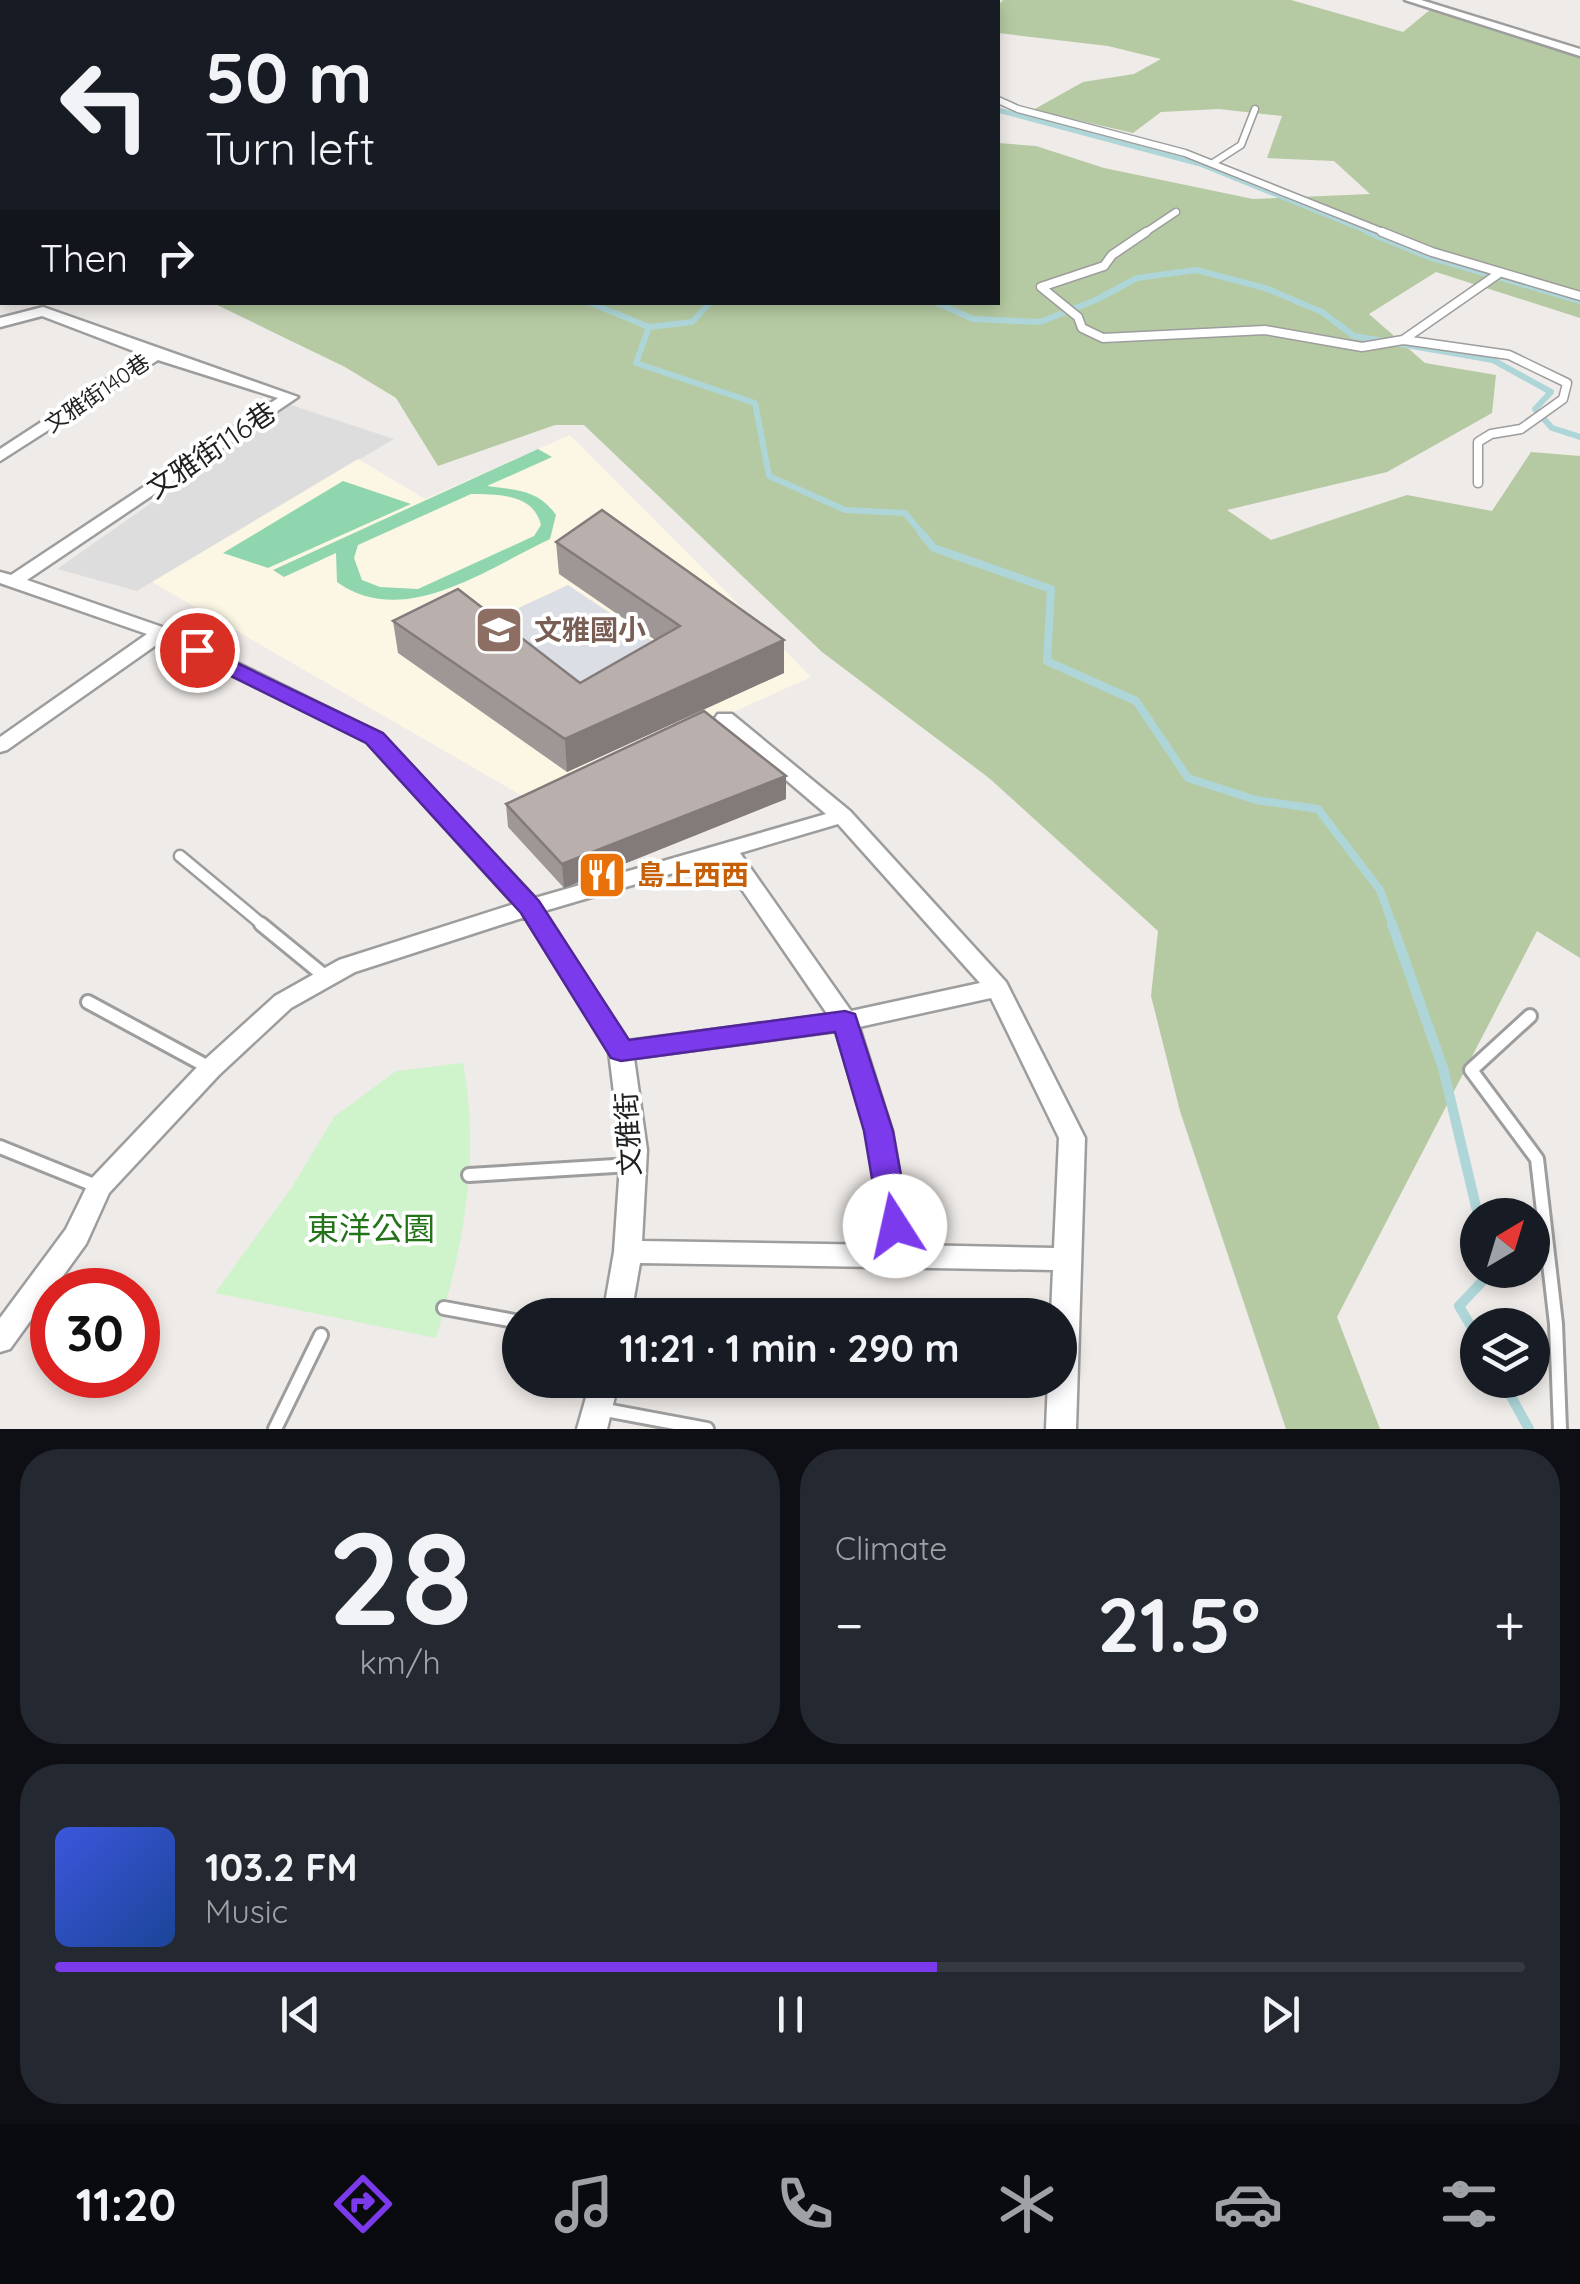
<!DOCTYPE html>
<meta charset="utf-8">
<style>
:root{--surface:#171b24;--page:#242831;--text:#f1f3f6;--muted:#9ea1a6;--line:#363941;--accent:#7c3aed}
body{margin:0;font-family:Quicksand,"Noto Sans TC",sans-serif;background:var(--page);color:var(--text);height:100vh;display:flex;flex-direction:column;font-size:38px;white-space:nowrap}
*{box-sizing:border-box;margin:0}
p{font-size:32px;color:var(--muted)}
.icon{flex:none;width:55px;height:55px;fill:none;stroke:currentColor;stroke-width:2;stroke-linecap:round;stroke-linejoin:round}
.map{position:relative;height:1429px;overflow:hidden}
.details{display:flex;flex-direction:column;gap:20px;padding:20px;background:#0d0f14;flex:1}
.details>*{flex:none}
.banner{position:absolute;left:0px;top:0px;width:1000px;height:305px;box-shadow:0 5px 15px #0003;background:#171b24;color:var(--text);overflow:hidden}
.needle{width:65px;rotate:38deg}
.fabs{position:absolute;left:1460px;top:1198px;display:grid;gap:20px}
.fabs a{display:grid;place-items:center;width:90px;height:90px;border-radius:50%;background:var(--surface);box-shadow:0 5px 15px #0003;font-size:50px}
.speed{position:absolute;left:30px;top:1268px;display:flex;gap:20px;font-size:50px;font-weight:700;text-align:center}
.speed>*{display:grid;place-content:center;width:130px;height:130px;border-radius:50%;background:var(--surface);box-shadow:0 5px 15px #0003;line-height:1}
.speed .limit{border:15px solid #d22;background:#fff;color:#111}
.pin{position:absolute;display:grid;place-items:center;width:85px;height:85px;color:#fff;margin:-42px;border:5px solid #fff;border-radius:50%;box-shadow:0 2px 10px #0007}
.me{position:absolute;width:110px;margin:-55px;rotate:350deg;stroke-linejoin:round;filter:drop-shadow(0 0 8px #0008)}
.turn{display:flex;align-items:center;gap:35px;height:210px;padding:0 40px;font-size:45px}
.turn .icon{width:130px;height:130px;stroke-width:2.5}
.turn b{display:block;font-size:70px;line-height:85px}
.then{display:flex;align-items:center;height:95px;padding:0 40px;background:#0003;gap:20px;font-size:38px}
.big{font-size:75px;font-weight:800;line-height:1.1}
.details .widget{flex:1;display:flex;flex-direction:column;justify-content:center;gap:15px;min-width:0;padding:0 35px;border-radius:40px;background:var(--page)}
.details .dial{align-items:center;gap:0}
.dial b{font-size:130px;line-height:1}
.song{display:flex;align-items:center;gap:30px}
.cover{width:120px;height:120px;border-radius:15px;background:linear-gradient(135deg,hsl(230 70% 55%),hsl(220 70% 35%))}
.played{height:10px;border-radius:5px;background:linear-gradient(90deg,var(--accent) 60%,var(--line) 60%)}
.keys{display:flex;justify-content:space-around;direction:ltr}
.heat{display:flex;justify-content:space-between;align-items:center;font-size:55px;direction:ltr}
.details .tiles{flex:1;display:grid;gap:20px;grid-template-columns:1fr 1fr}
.widget:last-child{grid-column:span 2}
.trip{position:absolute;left:502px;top:1298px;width:575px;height:100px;border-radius:50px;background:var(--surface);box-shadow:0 5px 15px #0003;font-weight:800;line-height:100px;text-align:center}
.dock{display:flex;height:160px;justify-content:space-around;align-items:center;background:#090b0e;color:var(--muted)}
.dock .icon{width:70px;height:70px}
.dock .on{color:var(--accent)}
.dock b{font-size:45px;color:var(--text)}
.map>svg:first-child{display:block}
</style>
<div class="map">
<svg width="1580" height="1429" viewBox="0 0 1580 1429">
<rect width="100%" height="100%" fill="#efebe8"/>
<path fill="#dedddd" d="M291,405L394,439L137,591L57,569Z"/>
<path fill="#fcf7e5" d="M570,435L811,677L533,802L152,582L358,459L425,499Z"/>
<path fill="#b5caa2" d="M0,0H330L2,2L0,101Z
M1003,0H1291L1403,32L1431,9L1580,56V318L1436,272L1369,314L1425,363L1496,375L1492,413L1387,472L1227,510L1271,540L1407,495L1492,511L1531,452L1580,456V958L1537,931L1337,1317L1380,1429H1286L1180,1111L1151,996L1158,931L989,778L822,652L584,425H555L438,466L396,398L345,367L213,303L998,302V143L1036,146L1104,168L1253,199L1370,194L1334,161L1267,158L1282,116L1219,109L1161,112L1133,133L1033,110L1083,82L1134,74L1161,59L1108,46L998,33V5Z"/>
<path fill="#cff4cb" d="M463,1063C481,1159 463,1246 436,1338L215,1293L292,1187L334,1117L396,1071Z"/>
<path fill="#8fd5ad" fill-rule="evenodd" d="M538,449L552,457L487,486C516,490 538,489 556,515L550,539C486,569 404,630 337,582L336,553L284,577L273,570ZM471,494C497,494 534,494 541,525L534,536L418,589L380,587L362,580L354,558L358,545Z
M343,481L411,504L268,568L223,553Z"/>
<path fill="#dcdee5" d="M568,585L681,660L583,710L471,630Z"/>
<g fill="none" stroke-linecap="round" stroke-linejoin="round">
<path stroke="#aed6d8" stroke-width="5" d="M998,110L1200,164L1374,234"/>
<path stroke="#aed6d8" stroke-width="6" d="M1367,232L1429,257L1580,301
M588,302L649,327L636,363L755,403L769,476L845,510L905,513L924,536
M935,302L973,319L1040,322L1096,300L1137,278L1196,270L1265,288L1322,312L1354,336L1493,360L1551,392L1535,409L1552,428L1580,437
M649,327L692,322L711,302"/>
<path stroke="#aed6d8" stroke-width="8" d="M922,534L934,548L1051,589L1047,661L1136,701L1188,778L1256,800L1318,809L1380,890L1393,926"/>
<path stroke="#aed6d8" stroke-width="10" d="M1392,924L1443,1068L1478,1215
M1478,1338L1459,1306L1493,1270
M1502,1380L1529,1429"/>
<g stroke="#9d9d9d" stroke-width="9">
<path id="service-far3" d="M589,2L598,0
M998,100L1018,109L1185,153L1388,234
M1213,163L1241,145L1255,109
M1143,234L1176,212"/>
</g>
<g stroke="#9d9d9d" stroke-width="11">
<path id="service-far2" d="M1146,232L1112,255L1104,266L1041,287L1078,317L1082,328L1103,338L1265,330L1362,347L1403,340L1498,274
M1382,232L1432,252L1580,296
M1404,340L1509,355L1567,383L1563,399L1521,429L1491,434L1478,442V483"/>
</g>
<g stroke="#9d9d9d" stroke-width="15">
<path id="service-far1" d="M180,856L264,926"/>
</g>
<g stroke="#9d9d9d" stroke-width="18">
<path id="service" d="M261,924L327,978
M88,1002L210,1068
M1530,1016L1471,1070L1537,1159L1556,1324L1560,1429
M0,1147L99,1187
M469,1175L631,1165
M444,1308L520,1322
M600,1409L707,1429
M275,1429L321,1335"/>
</g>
<g stroke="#9d9d9d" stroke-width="5">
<path id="minor" d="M1405,0H1421L1580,49V56Z
M43,307L298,397L27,580L168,629L381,734L535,898L826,814L718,722L715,718L718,714H732L850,811L1006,982L1085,1138L1076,1429H1046L1048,1380H1060V1315H1051L1053,1270L640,1263L631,1315H603L614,1252L621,1150L609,1052L525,917L355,972L291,1008L219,1075L109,1193L86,1244L10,1349L0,1352V1318L66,1229L90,1180L201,1063L275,996L339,960L514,904L367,742L162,641L7,750L0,752V737L147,634L0,583V572L11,575L278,398L158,360L0,461V449L144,355L42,316L0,327V318ZM838,824L980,983L851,1011L740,853ZM721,859L828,1015L627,1041L544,911ZM991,998L1059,1138L1054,1248L912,1245L892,1131L859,1027ZM836,1031L866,1131L885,1245L642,1241L647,1150L634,1058Z
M591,1380H619L607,1429H577Z"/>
</g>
<g stroke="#9d9d9d" stroke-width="5">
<path id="tertiary" d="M0,159H2V169H0Z"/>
</g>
<path stroke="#ea7f88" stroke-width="2.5" stroke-dasharray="2.5 2.5" stroke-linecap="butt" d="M898,0L906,2"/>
<use href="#service-far3" stroke="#fff" stroke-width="6"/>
<use href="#service-far2" stroke="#fff" stroke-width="8"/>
<use href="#service-far1" stroke="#fff" stroke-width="10"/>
<use href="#service" stroke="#fff" stroke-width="12"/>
<use href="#minor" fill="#fff" fill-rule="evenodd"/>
<use href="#tertiary" fill="#fff" fill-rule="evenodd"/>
</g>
<path fill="#9f9796" d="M556,542L784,673L567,772L398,653L393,621L580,683L655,640L559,574Z
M786,776V799L564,888L508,827L506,804Z"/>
<path fill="#827b7a" d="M784,640V673L567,772L565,739Z
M786,776V799L564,888L562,864Z"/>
<path fill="#b9b0ae" stroke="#827b7a" stroke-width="2.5" d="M602,510L784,640L565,739L393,621L458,589L580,683L680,626L556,542Z
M704,711L786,776L562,864L506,804Z"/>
<path fill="#7c3aed" stroke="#51269a" stroke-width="2.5" d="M197,644L383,733L539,901L629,1040L845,1011L855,1014L893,1131L910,1226L906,1235L895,1239L884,1235L880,1226L864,1131L835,1032L621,1061L611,1058L521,913L366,743L189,655L186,650Z"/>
<defs>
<g id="school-square" transform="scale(2.5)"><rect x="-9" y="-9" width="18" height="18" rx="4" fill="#8d6e63" stroke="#fff"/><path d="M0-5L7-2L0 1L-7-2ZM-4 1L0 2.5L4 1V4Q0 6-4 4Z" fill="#fff"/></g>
<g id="restaurant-square" transform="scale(2.5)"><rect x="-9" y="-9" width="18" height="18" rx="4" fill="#e8710a" stroke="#fff"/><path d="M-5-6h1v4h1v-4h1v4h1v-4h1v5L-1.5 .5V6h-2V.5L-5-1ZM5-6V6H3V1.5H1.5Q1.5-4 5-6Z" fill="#fff"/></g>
</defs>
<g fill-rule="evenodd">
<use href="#school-square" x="499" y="630"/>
<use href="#restaurant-square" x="602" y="875"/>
</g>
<g text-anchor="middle" stroke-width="8" stroke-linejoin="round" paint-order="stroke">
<g font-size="22" fill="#202020" stroke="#fff">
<text transform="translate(97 393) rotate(-34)" y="8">文雅街140巷</text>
</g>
<g font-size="28" fill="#202020" stroke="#fff">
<text transform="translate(211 450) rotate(-34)" y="10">文雅街116巷</text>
<text transform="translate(628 1134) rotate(-93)" y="10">文雅街</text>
</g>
<g font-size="28" font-weight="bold" fill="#785e54" stroke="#fff" text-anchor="start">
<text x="534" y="640">文雅國小</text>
</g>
<g font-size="28" font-weight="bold" fill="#c56008" stroke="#fff" text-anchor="start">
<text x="637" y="885">島上西西</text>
</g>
<g font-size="32" fill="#237319" stroke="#fff">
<text x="371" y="1240">東洋公園</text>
</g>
</g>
</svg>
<div class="fabs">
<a><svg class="needle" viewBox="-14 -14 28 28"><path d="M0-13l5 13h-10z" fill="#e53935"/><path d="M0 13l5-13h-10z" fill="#9ea1a6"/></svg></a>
<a><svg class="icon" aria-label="layers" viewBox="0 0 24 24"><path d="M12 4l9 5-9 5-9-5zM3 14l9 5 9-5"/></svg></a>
</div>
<div class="speed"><div class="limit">30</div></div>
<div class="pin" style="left:197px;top:650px;background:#d93025"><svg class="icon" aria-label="arrive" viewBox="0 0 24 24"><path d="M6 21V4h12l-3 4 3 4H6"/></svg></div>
<svg class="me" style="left:895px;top:1226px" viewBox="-20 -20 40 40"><circle r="19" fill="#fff"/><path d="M0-13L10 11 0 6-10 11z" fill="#7c3aed"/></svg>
<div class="trip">11:21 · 1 min · 290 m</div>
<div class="banner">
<div class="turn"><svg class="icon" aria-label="left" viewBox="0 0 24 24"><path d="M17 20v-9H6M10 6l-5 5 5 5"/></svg><div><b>50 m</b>Turn left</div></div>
<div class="then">Then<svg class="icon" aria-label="right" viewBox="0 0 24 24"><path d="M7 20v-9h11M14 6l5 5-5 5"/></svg></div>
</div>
</div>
<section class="details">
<div class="tiles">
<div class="widget dial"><b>28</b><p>km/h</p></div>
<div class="widget"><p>Climate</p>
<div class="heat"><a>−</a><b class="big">21.5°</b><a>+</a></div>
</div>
<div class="widget">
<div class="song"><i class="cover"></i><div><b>103.2 FM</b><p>Music</p></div></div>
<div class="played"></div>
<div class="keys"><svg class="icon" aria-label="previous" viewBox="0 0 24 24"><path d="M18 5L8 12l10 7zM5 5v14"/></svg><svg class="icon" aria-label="pause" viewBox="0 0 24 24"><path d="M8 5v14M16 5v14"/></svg><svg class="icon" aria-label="next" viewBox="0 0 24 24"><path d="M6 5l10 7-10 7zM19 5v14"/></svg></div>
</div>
</div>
</section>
<nav class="dock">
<b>11:20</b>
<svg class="icon on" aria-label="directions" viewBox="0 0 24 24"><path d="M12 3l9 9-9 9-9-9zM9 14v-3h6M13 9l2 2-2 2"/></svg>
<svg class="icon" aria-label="music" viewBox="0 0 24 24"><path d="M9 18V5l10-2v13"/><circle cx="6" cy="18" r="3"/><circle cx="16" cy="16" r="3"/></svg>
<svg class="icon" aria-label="phone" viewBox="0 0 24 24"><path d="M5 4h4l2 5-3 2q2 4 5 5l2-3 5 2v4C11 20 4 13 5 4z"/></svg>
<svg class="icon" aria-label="climate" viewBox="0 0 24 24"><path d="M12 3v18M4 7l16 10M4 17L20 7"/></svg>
<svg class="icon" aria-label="car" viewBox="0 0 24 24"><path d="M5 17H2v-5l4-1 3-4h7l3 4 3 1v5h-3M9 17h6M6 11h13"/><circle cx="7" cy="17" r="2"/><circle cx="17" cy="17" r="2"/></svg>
<svg class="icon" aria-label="filters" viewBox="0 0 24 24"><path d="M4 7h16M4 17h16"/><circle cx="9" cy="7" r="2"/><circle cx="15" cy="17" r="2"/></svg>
</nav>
